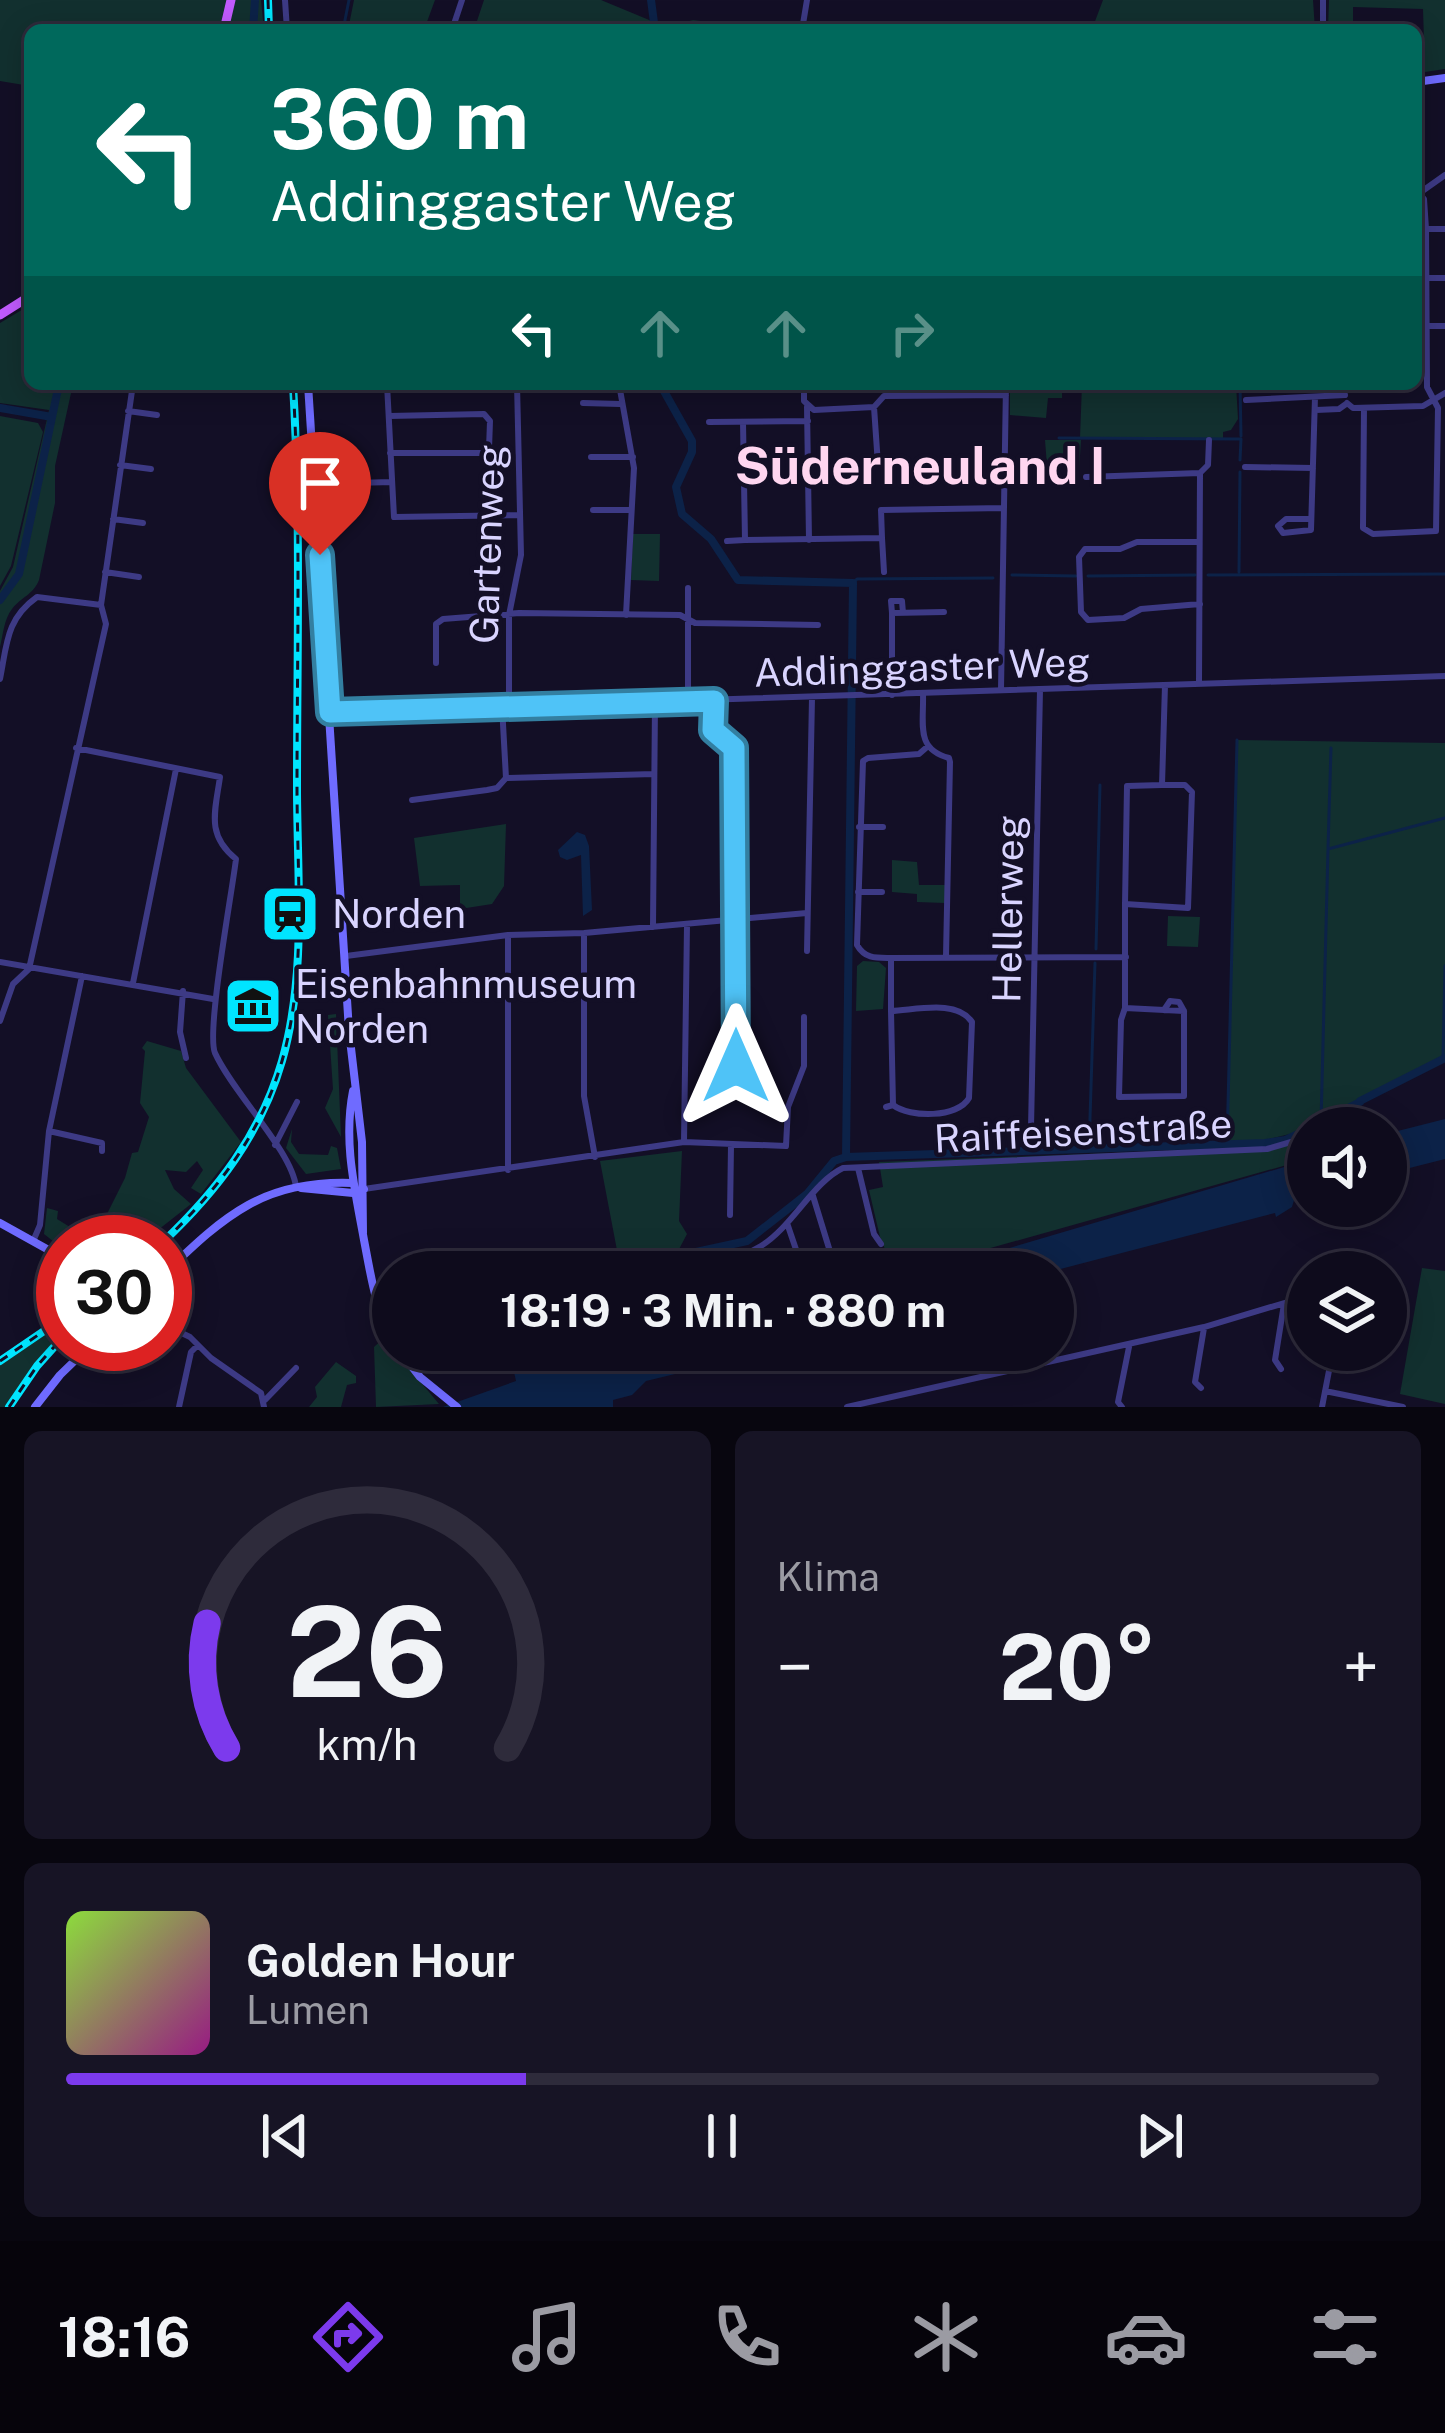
<!DOCTYPE html>
<html lang="de">
<meta charset="utf-8">
<style>
:root{--surface:#0e0b1c;--page:#171425;--text:#f1f3f6;--muted:#9b9ba3;--line:#2e2b3b;--accent:#7c3aed}
body{margin:0;font-family:"Public Sans",sans-serif;background:var(--page);color:var(--text);height:100vh;display:flex;flex-direction:column;font-size:45px;white-space:nowrap}
*{box-sizing:border-box;margin:0}
p{font-size:39px;color:var(--muted)}
.icon{flex:none;width:66px;height:66px;fill:none;stroke:currentColor;stroke-width:2;stroke-linecap:round;stroke-linejoin:round}
.map{position:relative;height:1407px;overflow:hidden}
.drawer{display:flex;flex-direction:column;gap:24px;padding:24px;background:#08060f;flex:1}
.drawer>*{flex:none}
.top-card{position:absolute;left:24px;top:24px;width:1398px;height:366px;border-radius:18px;box-shadow:0 6px 30px #0003,0 0 0 3px var(--line);background:#00695c;color:#fff;overflow:hidden}
.fabs{position:absolute;left:1287px;top:1107px;display:grid;gap:24px}
.fabs a{display:grid;place-items:center;width:120px;height:120px;border-radius:50%;background:var(--surface);box-shadow:0 6px 30px #0003,0 0 0 3px var(--line);font-size:60px}
.speed{position:absolute;left:36px;top:1215px;display:flex;gap:24px;font-size:60px;font-weight:700;text-align:center}
.speed>*{display:grid;place-content:center;width:156px;height:156px;border-radius:50%;background:var(--surface);box-shadow:0 6px 30px #0003,0 0 0 3px var(--line);line-height:1}
.speed .limit{border:18px solid #d22;background:#fff;color:#111}
.pin{position:absolute;display:grid;place-items:center;width:102px;height:102px;color:#fff;margin:-123px -51px;border-radius:50% 50% 50% 0;rotate:-45deg;box-shadow:0 0 12px #0007}
.pin .icon{rotate:45deg}
.me{position:absolute;width:132px;margin:-66px;rotate:0deg;stroke-linejoin:round;filter:drop-shadow(0 0 9px #0008)}
.turn{display:flex;align-items:center;gap:42px;height:252px;padding:0 48px;font-size:54px}
.turn .icon{width:156px;height:156px;stroke-width:2.5}
.turn b{display:block;font-size:84px;line-height:102px}
.lanes{display:flex;align-items:center;height:114px;padding:0 48px;background:#0003;justify-content:center;gap:60px;direction:ltr}
.lanes .off{opacity:.35}
.big{font-size:90px;font-weight:700;line-height:1.1}
.drawer .tile{flex:1;display:flex;flex-direction:column;justify-content:center;gap:18px;min-width:0;padding:0 42px;border-radius:18px;background:var(--page)}
.drawer .dial{align-items:center;gap:0}
.dial svg{height:312px;overflow:visible;fill:none;stroke:var(--line);stroke-width:7;stroke-linecap:round;text-anchor:middle}
.dial text{fill:var(--text);stroke:none}
.song{display:flex;align-items:center;gap:36px}
.cover{width:144px;height:144px;border-radius:18px;background:linear-gradient(135deg,hsl(90 70% 55%),hsl(310 70% 35%))}
.played{height:12px;border-radius:6px;background:linear-gradient(90deg,var(--accent) 35%,var(--line) 35%)}
.keys{display:flex;justify-content:space-around;direction:ltr}
.heat{display:flex;justify-content:space-between;align-items:center;font-size:66px;direction:ltr}
.drawer .tiles{flex:1;display:grid;gap:24px;grid-template-columns:1fr 1fr}
.tile:last-child{grid-column:span 2}
.trip{position:absolute;left:372px;top:1251px;width:702px;height:120px;border-radius:60px;background:var(--surface);box-shadow:0 6px 30px #0003,0 0 0 3px var(--line);font-weight:700;line-height:120px;text-align:center}
.tab-bar{display:flex;height:192px;justify-content:space-around;align-items:center;background:#06040b;color:var(--muted)}
.tab-bar .icon{width:84px;height:84px}
.tab-bar .selected{color:var(--accent)}
.tab-bar b{font-size:54px;color:var(--text)}
.map>svg:first-child{display:block}
</style>
<div class="map">
<svg width="1445" height="1407" viewBox="0 0 1445 1407">
<rect width="100%" height="100%" fill="#130f26"/>
<path fill="#12302f" d="M0,0H261L264,30H30V86L0,81Z
M354,0H435L424,30H348Z
M484,0H601L666,27L693,20L771,30H474Z
M1103,0H1313L1315,30H1055L1094,24Z
M1329,0H1445V69L1425,72L1423,9L1353,7V30H1328Z
M30,305V384H73L55,466V503L39,580C33,595 21,597 12,609C4,619 3,635 0,647V591L13,567L49,410L0,403V323Z
M1010,384H1062V398H1048L1046,418L1010,415Z
M1082,384H1236L1238,419L1231,430L1223,432V439L1080,438Z
M0,416L38,423L43,432L11,566L0,586Z
M1045,440H1081L1079,471L1071,466H1047Z
M633,534H660L659,581L631,580Z
M1237,740L1445,743V1055L1294,1133L1265,1140L1228,1142Z
M506,824L504,886L492,904L460,909V885L420,886L414,838Z
M892,860L917,862L919,885H945V903L917,902V894L892,892Z
M1168,916L1200,917L1198,947L1167,946Z
M863,961L879,962L886,968L883,1009L856,1011L857,966Z
M336,1014L341,1137L325,1108L333,1089L328,1015Z
M147,1041L181,1051L186,1068L241,1142L201,1194L191,1188L203,1170L197,1161L186,1172L165,1170L174,1189L191,1204L158,1230L146,1229L138,1242H63V1249L44,1234L47,1208L58,1211L57,1219L78,1232L96,1236L125,1178L132,1153L138,1152L149,1117L140,1103L145,1051L142,1048Z
M292,1129L291,1142L299,1154L328,1155L331,1146L337,1148L341,1169L306,1174L286,1148Z
M1308,1134V1159L905,1272H894L880,1237L869,1190L883,1187L879,1162L1263,1147Z
M682,1151L679,1221L687,1234L677,1253L620,1266L600,1161Z
M1422,1268L1445,1271V1404L1400,1394Z
M63,1320V1333L30,1371L6,1407H0V1363Z
M384,1338L439,1404L376,1407L374,1347Z
M336,1362L356,1376V1383L347,1385L341,1407H309L317,1397L315,1387Z"/>
<path fill="#0c2248" d="M577,832L585,835L589,846L592,910L583,916L581,855L567,860L560,857L558,850Z
M1445,1119V1159L1386,1174V1134Z
M1308,1160V1196L1294,1200L1292,1207L1276,1217L1275,1213L1049,1272H928Z
M635,1350H774L646,1381L632,1395L613,1400V1407H443L516,1381L513,1367L558,1359L564,1367Z"/>
<g fill="none" stroke-linecap="round" stroke-linejoin="round">
<path stroke="#0c2248" stroke-width="3" d="M343,30L349,0
M1240,384L1241,436
M1059,438L1241,439L1240,460
M1239,572L1240,472
M1012,575L1076,576
M1208,575L1445,574
M1088,576L1195,575
M853,583L857,579L993,578
M1328,848L1331,748
M1096,949L1100,785
M1443,1059L1445,966
M1321,1122L1328,849L1445,818
M1227,1145L1237,740
M1089,1149L1095,963"/>
<path stroke="#0c2248" stroke-width="8" d="M651,0L655,30
M253,30L255,0
M660,384L692,441V452L676,487L682,514L711,539L738,580L853,583L846,1157L1265,1143L1285,1140L1308,1129
M0,408L52,417
M0,600L19,574L59,384
M1360,1101L1445,1058
M1309,1128L1360,1102
M712,1249L719,1272
M673,1257L747,1241L807,1194L834,1161L846,1157
M622,1267L651,1262"/>
<path stroke="#3d3a85" stroke-width="6" d="M285,0L287,30
M1323,0V30
M452,30L462,0
M802,30L807,0
M1421,192L1445,175
M1426,229H1445
M1426,278H1445
M1426,326H1445
M387,384L394,517L520,515
M619,384L634,468L626,615
M804,384V401L814,410L874,407L884,396L1006,395
M1246,400L1345,395
M583,403L620,404
M1347,403L1353,408L1423,406L1445,393
M807,407L809,540
M874,407L878,465
M1364,408L1363,528L1373,534L1436,531L1438,408L1427,387L1426,229L1424,199L1416,189
M1316,410L1339,409L1346,404
M128,411L157,415
M389,416L484,414L490,421L489,449L482,453H390
M709,422L808,421
M591,457H633
M120,465L151,469
M1245,467L1313,468
M1086,477L1200,473
M315,484L392,482
M593,510H629
M113,519L143,523
M1310,519H1286L1278,526L1283,533L1311,530L1315,397
M882,538L884,572
M745,540L882,538L881,510L1004,508
M727,541L745,540L743,422
M1199,542H1137L1120,549H1085L1079,557L1081,612L1088,620L1124,618L1141,609L1200,604
M105,572L139,577
M688,588V702
M892,613L891,601H902L903,613
M436,663V624L443,619L519,613L680,615L695,623L818,625
M0,679C7,644 6,619 37,597L101,605
M1199,684L1200,473L1208,465L1209,440
M1165,685L1162,785H1185L1192,792L1188,908L1125,904V1008L1121,1020L1119,1097L1184,1096V1011
M1001,690L1006,384
M923,694C924,724 915,749 949,758L950,762L946,956
M892,695V613L944,612
M714,701L713,730L734,748L736,1066
M502,706L506,778
M509,706V615L521,555L517,384
M330,712L1445,676
M927,747L919,754L868,758L863,761L857,945C865,959 876,958 891,958L1126,957
M76,748L220,777C215,812 206,835 236,859C232,893 206,1032 215,1053C233,1093 292,1151 296,1187
M412,800L487,790L497,788L506,778L654,774
M859,827H883
M858,892H882
M1125,904L1127,786L1162,785
M653,927L655,703
M584,934V1096L595,1157
M807,951L812,698
M346,956L508,935L584,933L807,913
M891,958V1011C916,1010 957,999 972,1022L969,1098C958,1118 910,1118 893,1105
M0,962L213,999
M133,983L176,769
M183,991L180,1032L186,1058
M1125,1008L1184,1011
M1164,1010L1170,1001L1179,1002L1184,1011
M0,1021L13,984L29,969L106,624L101,605L133,384
M886,1107L893,1105L891,1011
M1031,1128L1040,690
M1326,1128L1339,1122
M49,1131L102,1143V1151
M684,1142L687,925
M275,1145L297,1102
M858,1168L874,1234L881,1244
M508,1170V935
M364,1189L684,1142L786,1146L788,1107L804,1066V1017
M813,1196L832,1258
M730,1215L731,1145
M787,1223L803,1270
M34,1239L40,1225L49,1131L82,976
M641,1272C680,1265 727,1267 761,1246C792,1227 813,1182 843,1168L1267,1149L1308,1137
M165,1325L190,1337L211,1358L261,1393L264,1407
M1281,1369L1275,1360L1284,1304
M1201,1388L1195,1382L1204,1328
M1325,1391L1403,1407
M265,1400L296,1368
M179,1407L191,1352L198,1345
M847,1407L1204,1327L1308,1296
M1122,1407L1118,1402L1129,1347
M1322,1407L1333,1350"/>
<path stroke="#6f6bff" stroke-width="8" d="M1416,82L1445,78
M308,384L349,1031L362,1142L363,1233
M353,1091C343,1142 355,1190 364,1240C371,1276 375,1308 393,1340
M301,1188L353,1193L364,1189
M0,1223L63,1258
M165,1273C225,1215 264,1180 352,1183
M399,1350L420,1377L457,1407
M35,1407L60,1375L92,1344"/>
<path stroke="#c25bff" stroke-width="9" d="M224,30L231,0
M0,315L30,296"/>
<g stroke="#00e5ff" stroke-width="8">
<path id="rail" d="M268,0L269,30
M163,1242C217,1191 261,1134 282,1061C307,974 297,877 297,787C297,653 301,518 293,384
M0,1361L63,1318
M9,1407L37,1366L63,1337"/>
</g>
<use href="#rail" stroke="#130f26" stroke-width="3" stroke-dasharray="9" stroke-linecap="butt"/>
</g>
<g fill="none" stroke-linecap="round" stroke-linejoin="round">
<g stroke="#337fa1" stroke-width="30">
<path id="route" d="M320,555L330,712L714,701L713,730L734,748L736,1066"/>
</g>
<use href="#route" stroke="#4fc3f7" stroke-width="21"/>
</g>
<defs>
<g id="station-square" transform="scale(3)"><rect x="-9" y="-9" width="18" height="18" rx="4" fill="#00e5ff" stroke="#130f26"/><path d="M-3-6H3Q5-6 5-4V2Q5 4 3 4L4.5 6H3L1.5 4h-3L-3 6H-4.5L-3 4Q-5 4-5 2V-4Q-5-6-3-6ZM-3.5-4v3h7v-3ZM-3.5 1v1.5H-2V1ZM2 1v1.5H3.5V1Z" fill="#111"/></g>
<g id="museum-square" transform="scale(3)"><rect x="-9" y="-9" width="18" height="18" rx="4" fill="#00e5ff" stroke="#130f26"/><path d="M0-6L6-3V-2H-6V-3ZM-5-1h2V3h-2ZM-1-1h2V3h-2ZM3-1h2V3H3ZM-6 4H6V6H-6Z" fill="#111"/></g>
</defs>
<g fill-rule="evenodd">
<use href="#station-square" x="290" y="914"/>
<use href="#museum-square" x="253" y="1006"/>
</g>
<g text-anchor="middle" stroke-width="9" stroke-linejoin="round" paint-order="stroke">
<g font-size="39" fill="#d9d4ff" stroke="#130f26">
<text transform="translate(487 544) rotate(-88)" y="14">Gartenweg</text>
<text transform="translate(922 667) rotate(-2)" y="14">Addinggaster Weg</text>
<text transform="translate(1008 909) rotate(-89)" y="14">Hellerweg</text>
<text transform="translate(1083 1131) rotate(-3)" y="14">Raiffeisenstraße</text>
</g>
<g font-size="39" fill="#d9d4ff" stroke="#130f26" text-anchor="start">
<text x="332" y="928">Norden</text>
<text x="295" y="998">Eisenbahnmuseum<tspan x="295" dy="45">Norden</tspan></text>
</g>
<g font-size="51" font-weight="bold" fill="#ffd6f0" stroke="#130f26">
<text x="920" y="484">Süderneuland I</text>
</g>
</g>
</svg>
<div class="fabs">
<a><svg class="icon" aria-label="sound" viewBox="0 0 24 24"><path d="M4 9h4l5-4v14l-5-4H4zM17 9q2 3 0 6"/></svg></a>
<a><svg class="icon" aria-label="layers" viewBox="0 0 24 24"><path d="M12 4l9 5-9 5-9-5zM3 14l9 5 9-5"/></svg></a>
</div>
<div class="speed"><div class="limit">30</div></div>
<div class="pin" style="left:320px;top:555px;background:#d93025"><svg class="icon" aria-label="arrive" viewBox="0 0 24 24"><path d="M6 21V4h12l-3 4 3 4H6"/></svg></div>
<svg class="me" style="left:736px;top:1066px" viewBox="-20 -20 40 40"><path d="M0-17L14 15 0 8-14 15z" fill="#4fc3f7" stroke="#fff" stroke-width="4"/></svg>
<div class="trip">18:19 · 3 Min. · 880 m</div>
<div class="top-card">
<div class="turn"><svg class="icon" aria-label="left" viewBox="0 0 24 24"><path d="M17 20v-9H6M10 6l-5 5 5 5"/></svg><div><b>360 m</b>Addinggaster Weg</div></div>
<div class="lanes"><svg class="icon" aria-label="left" viewBox="0 0 24 24"><path d="M17 20v-9H6M10 6l-5 5 5 5"/></svg><svg class="icon off" aria-label="ahead" viewBox="0 0 24 24"><path d="M12 20V5M6 11l6-6 6 6"/></svg><svg class="icon off" aria-label="ahead" viewBox="0 0 24 24"><path d="M12 20V5M6 11l6-6 6 6"/></svg><svg class="icon off" aria-label="right" viewBox="0 0 24 24"><path d="M7 20v-9h11M14 6l5 5-5 5"/></svg></div>
</div>
</div>
<section class="drawer">
<div class="tiles">
<div class="tile dial"><svg viewBox="0 0 100 80">
<path d="M14 69A42 42 0 1 1 86 69"/>
<path d="M14 69A42 42 0 0 1 9 37" stroke="#7c3aed"/>
<text x="50" y="56" font-size="32" font-weight="700">26</text>
<text x="50" y="72" font-size="11">km/h</text>
</svg></div>
<div class="tile"><p>Klima</p>
<div class="heat"><a>−</a><b class="big">20°</b><a>+</a></div>
</div>
<div class="tile">
<div class="song"><i class="cover"></i><div><b>Golden Hour</b><p>Lumen</p></div></div>
<div class="played"></div>
<div class="keys"><svg class="icon" aria-label="previous" viewBox="0 0 24 24"><path d="M18 5L8 12l10 7zM5 5v14"/></svg><svg class="icon" aria-label="pause" viewBox="0 0 24 24"><path d="M8 5v14M16 5v14"/></svg><svg class="icon" aria-label="next" viewBox="0 0 24 24"><path d="M6 5l10 7-10 7zM19 5v14"/></svg></div>
</div>
</div>
</section>
<nav class="tab-bar">
<b>18:16</b>
<svg class="icon selected" aria-label="directions" viewBox="0 0 24 24"><path d="M12 3l9 9-9 9-9-9zM9 14v-3h6M13 9l2 2-2 2"/></svg>
<svg class="icon" aria-label="music" viewBox="0 0 24 24"><path d="M9 18V5l10-2v13"/><circle cx="6" cy="18" r="3"/><circle cx="16" cy="16" r="3"/></svg>
<svg class="icon" aria-label="phone" viewBox="0 0 24 24"><path d="M5 4h4l2 5-3 2q2 4 5 5l2-3 5 2v4C11 20 4 13 5 4z"/></svg>
<svg class="icon" aria-label="climate" viewBox="0 0 24 24"><path d="M12 3v18M4 7l16 10M4 17L20 7"/></svg>
<svg class="icon" aria-label="car" viewBox="0 0 24 24"><path d="M5 17H2v-5l4-1 3-4h7l3 4 3 1v5h-3M9 17h6M6 11h13"/><circle cx="7" cy="17" r="2"/><circle cx="17" cy="17" r="2"/></svg>
<svg class="icon" aria-label="filters" viewBox="0 0 24 24"><path d="M4 7h16M4 17h16"/><circle cx="9" cy="7" r="2"/><circle cx="15" cy="17" r="2"/></svg>
</nav>
